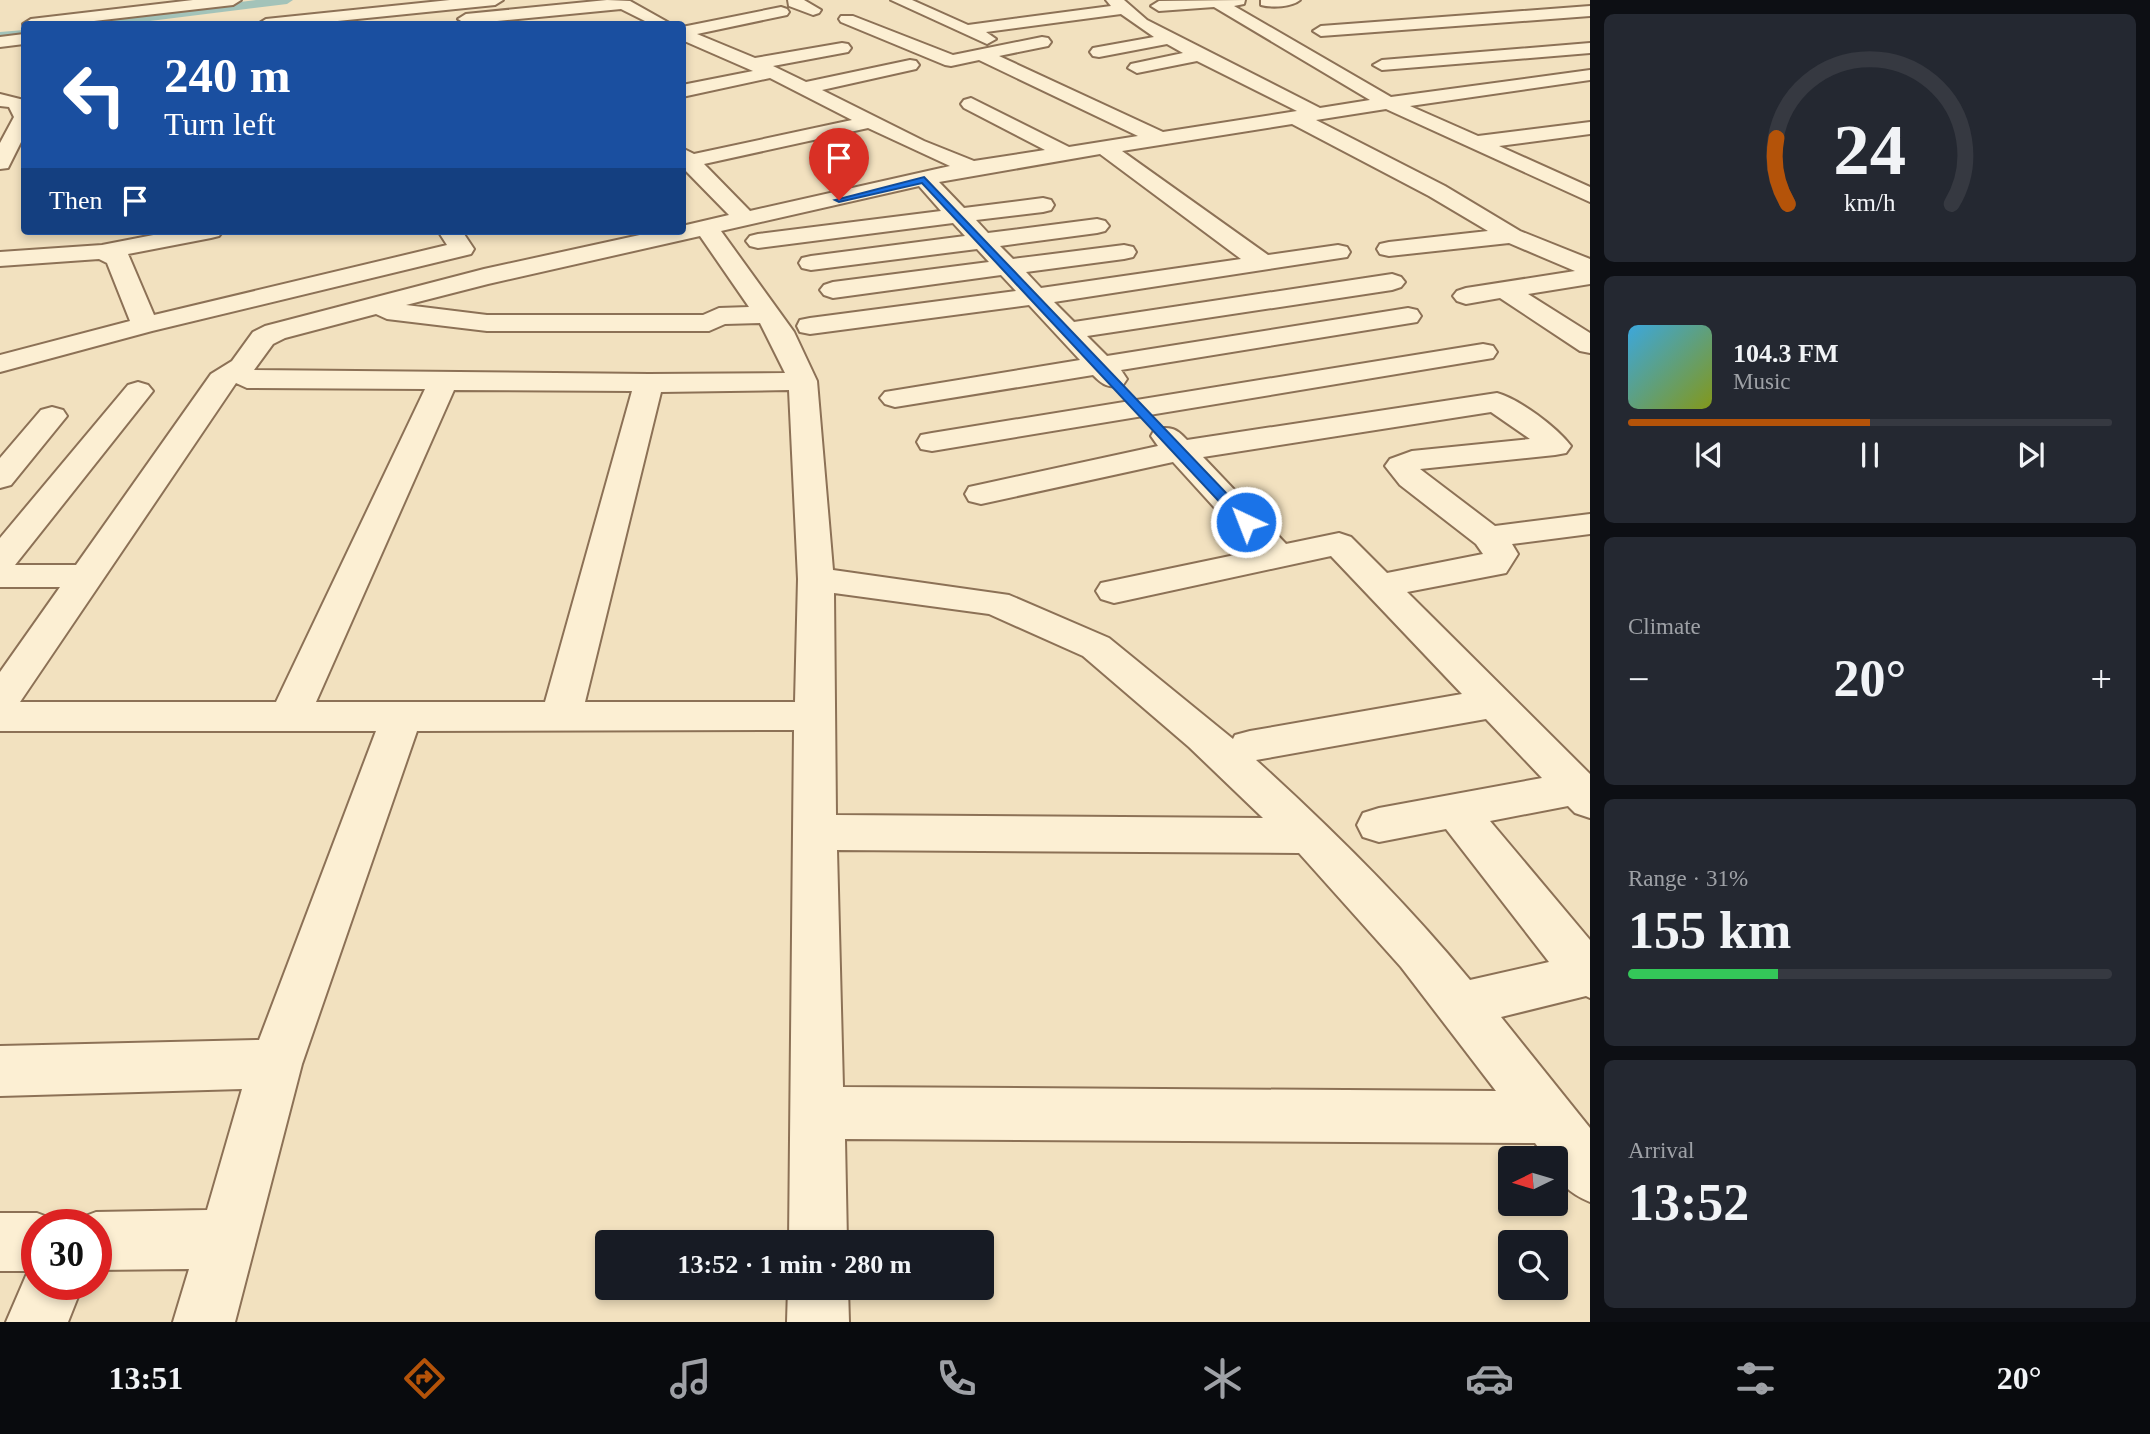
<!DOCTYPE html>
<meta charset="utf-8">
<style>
:root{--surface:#171b24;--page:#242831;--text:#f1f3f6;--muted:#9ea1a6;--line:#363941;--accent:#b45309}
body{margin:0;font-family:Georgia,serif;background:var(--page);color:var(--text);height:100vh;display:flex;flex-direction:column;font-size:26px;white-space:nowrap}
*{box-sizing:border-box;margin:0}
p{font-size:23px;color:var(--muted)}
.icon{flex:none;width:38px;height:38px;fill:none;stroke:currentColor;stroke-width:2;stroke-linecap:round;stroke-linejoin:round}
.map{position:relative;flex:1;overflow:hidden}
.sheet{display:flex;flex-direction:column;gap:14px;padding:14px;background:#0d0f14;width:560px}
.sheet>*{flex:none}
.guide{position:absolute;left:21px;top:21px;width:665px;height:214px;border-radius:7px;box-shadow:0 4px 10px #0003;background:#1a4fa0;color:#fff;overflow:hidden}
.needle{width:46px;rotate:265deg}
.controls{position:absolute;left:1498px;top:1146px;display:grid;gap:14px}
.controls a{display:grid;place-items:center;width:70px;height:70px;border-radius:7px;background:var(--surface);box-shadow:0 4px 10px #0003;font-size:35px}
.speed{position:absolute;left:21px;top:1209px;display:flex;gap:14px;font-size:35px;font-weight:700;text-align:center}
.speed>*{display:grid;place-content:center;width:91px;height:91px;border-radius:50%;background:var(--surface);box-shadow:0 4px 10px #0003;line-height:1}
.speed .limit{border:10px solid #d22;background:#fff;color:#111}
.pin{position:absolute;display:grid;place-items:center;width:60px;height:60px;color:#fff;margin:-72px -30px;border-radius:50% 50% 50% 0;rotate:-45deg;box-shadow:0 0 7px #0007}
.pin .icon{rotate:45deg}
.me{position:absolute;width:77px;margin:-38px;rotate:317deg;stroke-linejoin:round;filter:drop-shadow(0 0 5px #0008)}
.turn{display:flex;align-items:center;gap:24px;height:147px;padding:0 28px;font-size:32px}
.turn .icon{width:91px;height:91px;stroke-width:2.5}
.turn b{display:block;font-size:49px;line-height:60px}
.then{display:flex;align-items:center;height:66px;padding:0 28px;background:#0003;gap:14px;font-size:26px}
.big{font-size:52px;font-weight:600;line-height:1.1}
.sheet .card{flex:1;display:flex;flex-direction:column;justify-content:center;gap:10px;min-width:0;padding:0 24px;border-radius:10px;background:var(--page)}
.sheet .dial{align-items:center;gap:0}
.dial svg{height:182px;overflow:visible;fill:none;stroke:var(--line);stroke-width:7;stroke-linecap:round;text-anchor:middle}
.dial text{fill:var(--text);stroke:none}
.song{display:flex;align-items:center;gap:21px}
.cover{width:84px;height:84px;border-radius:10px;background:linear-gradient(135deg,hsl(200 70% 55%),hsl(70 70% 35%))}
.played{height:7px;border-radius:4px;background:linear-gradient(90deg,var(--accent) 50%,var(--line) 50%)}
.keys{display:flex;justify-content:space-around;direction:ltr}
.heat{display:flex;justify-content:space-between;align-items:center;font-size:38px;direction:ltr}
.charge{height:10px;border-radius:5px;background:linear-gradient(90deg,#34c759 31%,var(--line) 0)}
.trip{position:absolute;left:595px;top:1230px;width:399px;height:70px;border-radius:7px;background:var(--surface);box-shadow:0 4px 10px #0003;font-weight:600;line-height:70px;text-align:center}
.dock{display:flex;height:112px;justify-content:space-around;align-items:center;background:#090b0e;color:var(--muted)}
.dock .icon{width:49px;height:49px}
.dock .selected{color:var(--accent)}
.dock b{font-size:32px;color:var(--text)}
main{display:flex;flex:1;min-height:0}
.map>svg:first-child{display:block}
</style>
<main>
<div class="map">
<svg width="1590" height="1322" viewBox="0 0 1590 1322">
<rect width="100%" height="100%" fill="#f2e1bf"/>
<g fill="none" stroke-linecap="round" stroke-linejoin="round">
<path fill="#a3c3b9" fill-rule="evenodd" d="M256,0H293L287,4L126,24H91L98,20Z
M24,30V38L0,40V32Z"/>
<g stroke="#8c7156" stroke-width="4">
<path id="minor" d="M193,0H241L233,5L68,24L24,27L23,24L31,19Z
M450,0H503L495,5L308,24H258L266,19Z
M607,0L630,1L671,24H651L621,9L466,24L458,19L466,14Z
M788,0H804L821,10L819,13L813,15L789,6Z
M891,0H912L968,25L1111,6L1106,0H1124L1147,20L1320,108L1370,100L1214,7L1159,11L1151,6L1159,1L1245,0L1244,4L1234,6L1391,97L1590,70V80L1410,106L1478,136L1590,122V134L1499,146L1590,187V202L1386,109L1316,120L1445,186L1520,231L1590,259V284L1528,294L1590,333V353L1580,351L1500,298L1466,304L1457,301L1453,296L1457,291L1466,288L1575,271L1509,243L1389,256L1380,254L1377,249L1380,244L1389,242L1488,231L1429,196L1292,124L1122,151L1268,255L1338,245L1347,247L1350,252L1347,257L1054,302L1074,322L1392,274L1401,277L1405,282L1401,287L1392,290L1087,336L1107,356L1408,308L1417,310L1421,316L1417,322L1121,370L1127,379L1123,385C1109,389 1103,385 1093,375L895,407L885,404L880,398L885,392L1080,360L1029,305L810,334L800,332L797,326L800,320L810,318L1016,291L1001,275L833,298L824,295L820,290L824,285L833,282L989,262L977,249L811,270L802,268L799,263L802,258L811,256L965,236L953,223L758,248L750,246L746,241L750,236L758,234L941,211L919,186L721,231L794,332L817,381L833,570L1009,595L1109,638L1233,739L1235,735L1250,731L1462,694L1331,556L1114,603L1101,599L1096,591L1101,583L1254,551L1173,462L981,504L969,501L965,494L969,487L1158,446L1151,436L1155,429C1171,426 1177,429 1187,440L1497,393C1519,399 1557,427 1571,446L1566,453L1555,455L1420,469L1495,526L1590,514V534L1512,544L1518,554L1506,573L1407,592L1590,774V818L1575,813L1568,806L1490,821L1590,940V998L1586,996L1501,1017L1590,1128V1202C1569,1193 1556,1183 1556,1158H1546L1535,1143L845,1139L847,1242H789L794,730L417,731L302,1064L235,1322H173L189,1269L96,1270V1225H73L75,1220L96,1212L207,1210L242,1089L0,1096V1046L259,1040L376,731H0V672L60,587H0V538L128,385L138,382L148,385L153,391L15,565H76L211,374L232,361L253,332L265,326L484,269L658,231H682V226L729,215L682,167V148L694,154L852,120L770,78L682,97V85L753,71L682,40V27L781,7L787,9L789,12L787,15L697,34L755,58L842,43L848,44L851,48L848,52L773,66L806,82L910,60L916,61L919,65L916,69L822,90L924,141L974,161L1045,150L964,108L961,104L964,100L971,98L1069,147L1138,136L979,60L951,66L945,65L841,22L839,19L841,16H853L953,55L1042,37L1048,38L1051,42L1048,46L999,56L1163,132L1297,111L1197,61L1137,73L1128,68L1131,64L1183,53L1167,44L1099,57L1093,56L1090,52L1093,48L1154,37L1121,14L986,32L996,39L987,44ZM868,128L950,166L750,211L704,164ZM1100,154L1241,259L1041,288L1026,272L1124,259L1133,257L1136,252L1133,247L1124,245L1013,259L1000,246L1097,233L1105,231L1109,226L1105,221L1097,219L988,233L976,220L1043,212L1051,210L1054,205L1051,200L1043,198L964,208L939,182ZM700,236L749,307L719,308L703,315H487L406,305L488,284ZM376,314L387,319L487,331H709L725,324L760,323L785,373L649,374L254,370L273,344L285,338ZM236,383L247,388L425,389L276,702H20ZM454,390L632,391L545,702H316ZM789,390L798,579L795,702H585L661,392ZM1491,412L1530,439L1412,451L1390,459L1385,466L1400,485L1476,544L1483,554L1387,573L1351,537L1339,533L1286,544L1203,457ZM834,593L989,614L1083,656L1189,747L1263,818L836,815ZM1486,719L1542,778L1379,808L1363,813L1357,825L1363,837L1379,842L1446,829L1549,962L1470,980C1405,901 1332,829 1256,760ZM837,850L1299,853L1401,967L1496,1091L843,1087Z
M1261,0H1300C1292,7 1272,8 1261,5Z
M1590,6V16L1321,36L1313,31L1321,26Z
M24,34V44L0,47V37Z
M1590,43V53L1382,70L1373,65L1382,60Z
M0,94L24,100V136L8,168L0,169V143L14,117L9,107L0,106Z
M174,231H223L219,236L211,238L128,254L154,315L447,245L438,231H462L474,249L471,254L152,331L0,372V355L130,321L107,263L99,259L0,266V252L102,245Z
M1483,344L1493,346L1497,352L1493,358L932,451L921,449L917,442L921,435L932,433Z
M52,407L63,410L67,416L11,485L0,488V458L41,410Z
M0,1213H37L58,1221L59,1225H37V1284H83L68,1322H6L28,1271H0Z
M788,1288H848L849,1322H787Z"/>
</g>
<use href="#minor" fill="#fcefd3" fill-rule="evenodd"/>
</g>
<path fill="#1a73e8" stroke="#114b97" stroke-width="2" d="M924,177L1251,519V525H1241L922,183L839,202L835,200Z"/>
</svg>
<div class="controls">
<a><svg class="needle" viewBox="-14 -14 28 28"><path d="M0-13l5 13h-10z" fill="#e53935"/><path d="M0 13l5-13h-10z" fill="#9ea1a6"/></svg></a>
<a><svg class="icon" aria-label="search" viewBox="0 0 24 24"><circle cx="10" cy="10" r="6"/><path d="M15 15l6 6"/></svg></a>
</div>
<div class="speed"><div class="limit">30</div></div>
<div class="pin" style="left:839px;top:200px;background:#d93025"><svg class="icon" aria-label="arrive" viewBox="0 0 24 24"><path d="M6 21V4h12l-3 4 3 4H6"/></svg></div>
<svg class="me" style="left:1246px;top:522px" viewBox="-20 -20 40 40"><circle r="17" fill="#1a73e8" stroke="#fff" stroke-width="3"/><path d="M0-11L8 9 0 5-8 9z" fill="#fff"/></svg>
<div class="trip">13:52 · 1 min · 280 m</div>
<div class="guide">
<div class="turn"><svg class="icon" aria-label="left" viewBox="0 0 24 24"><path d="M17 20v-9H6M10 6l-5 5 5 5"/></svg><div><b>240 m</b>Turn left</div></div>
<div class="then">Then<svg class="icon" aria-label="arrive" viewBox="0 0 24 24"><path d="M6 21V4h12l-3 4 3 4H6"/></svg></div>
</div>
</div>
<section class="sheet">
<div class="card dial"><svg viewBox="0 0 100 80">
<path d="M14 69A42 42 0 1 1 86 69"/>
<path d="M14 69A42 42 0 0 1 9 40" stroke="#b45309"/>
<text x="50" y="56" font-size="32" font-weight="700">24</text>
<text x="50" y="72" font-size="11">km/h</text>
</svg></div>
<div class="card">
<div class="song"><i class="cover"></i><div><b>104.3 FM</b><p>Music</p></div></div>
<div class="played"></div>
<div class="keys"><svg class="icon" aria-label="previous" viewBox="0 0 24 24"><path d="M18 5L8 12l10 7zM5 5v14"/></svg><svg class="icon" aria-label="pause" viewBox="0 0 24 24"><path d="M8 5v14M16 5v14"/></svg><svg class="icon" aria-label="next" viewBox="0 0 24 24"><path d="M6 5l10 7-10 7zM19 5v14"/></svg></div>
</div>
<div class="card"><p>Climate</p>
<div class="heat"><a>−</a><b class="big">20°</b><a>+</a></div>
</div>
<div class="card"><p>Range · 31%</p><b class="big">155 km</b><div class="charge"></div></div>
<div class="card"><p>Arrival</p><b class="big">13:52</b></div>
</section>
</main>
<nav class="dock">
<b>13:51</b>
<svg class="icon selected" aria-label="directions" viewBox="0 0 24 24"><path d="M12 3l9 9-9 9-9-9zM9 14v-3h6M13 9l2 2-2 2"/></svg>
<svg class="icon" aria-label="music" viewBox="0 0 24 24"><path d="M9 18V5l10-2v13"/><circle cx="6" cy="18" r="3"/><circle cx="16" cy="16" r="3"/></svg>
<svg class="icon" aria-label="phone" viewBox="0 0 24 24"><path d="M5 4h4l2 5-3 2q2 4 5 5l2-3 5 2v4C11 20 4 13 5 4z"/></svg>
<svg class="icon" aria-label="climate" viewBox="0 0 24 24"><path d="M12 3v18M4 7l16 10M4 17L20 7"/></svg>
<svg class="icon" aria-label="car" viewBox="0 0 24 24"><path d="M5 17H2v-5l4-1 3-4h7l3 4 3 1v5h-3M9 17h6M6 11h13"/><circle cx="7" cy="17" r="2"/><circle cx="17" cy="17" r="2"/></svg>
<svg class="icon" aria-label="filters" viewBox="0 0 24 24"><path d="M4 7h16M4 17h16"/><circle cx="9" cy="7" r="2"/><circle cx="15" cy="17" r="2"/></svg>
<b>20°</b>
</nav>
